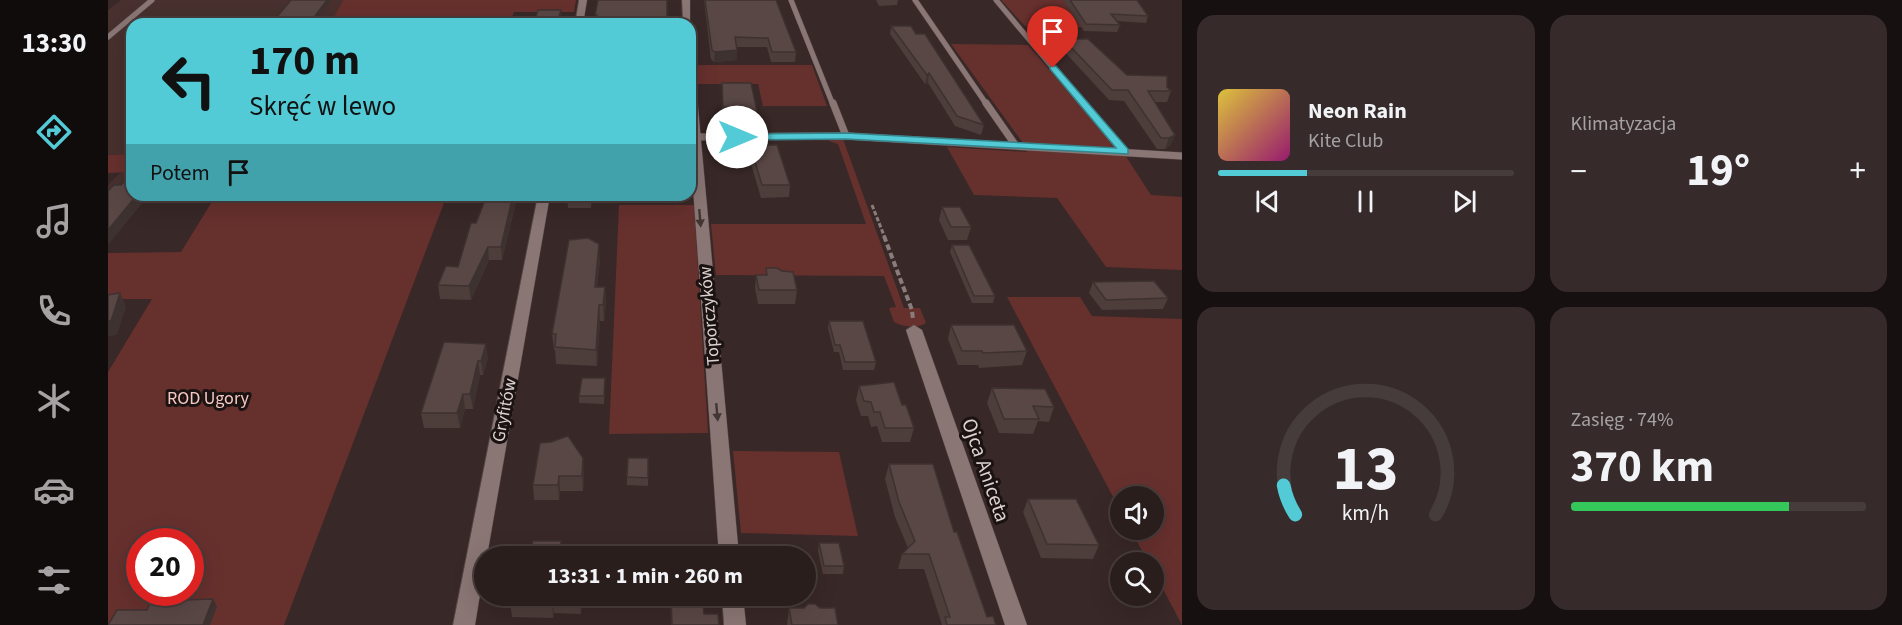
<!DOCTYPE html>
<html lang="pl">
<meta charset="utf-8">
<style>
:root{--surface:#2a1e1d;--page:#362b2a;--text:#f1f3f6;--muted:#a5a2a4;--line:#463c3b;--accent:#52cbd7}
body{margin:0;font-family:"Source Sans 3",sans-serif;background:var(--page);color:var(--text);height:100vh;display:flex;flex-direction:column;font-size:22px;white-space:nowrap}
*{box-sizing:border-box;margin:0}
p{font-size:20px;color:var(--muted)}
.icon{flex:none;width:33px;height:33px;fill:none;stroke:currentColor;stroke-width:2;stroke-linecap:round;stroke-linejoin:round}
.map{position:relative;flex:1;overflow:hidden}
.panel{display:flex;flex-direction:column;gap:15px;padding:15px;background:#171010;width:720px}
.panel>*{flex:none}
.top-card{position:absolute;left:18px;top:18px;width:570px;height:183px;border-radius:18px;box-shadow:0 6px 24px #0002,0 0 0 2px var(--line);background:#52cbd7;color:#111;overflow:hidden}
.tools{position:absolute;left:1002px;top:486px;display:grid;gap:12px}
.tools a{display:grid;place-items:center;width:54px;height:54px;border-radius:50%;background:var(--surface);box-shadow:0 6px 24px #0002,0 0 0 2px var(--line);font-size:30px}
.speed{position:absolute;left:18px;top:528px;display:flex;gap:12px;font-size:30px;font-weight:700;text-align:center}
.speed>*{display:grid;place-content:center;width:78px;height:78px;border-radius:50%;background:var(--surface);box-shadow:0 6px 24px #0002,0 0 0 2px var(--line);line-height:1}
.speed .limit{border:9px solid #d22;background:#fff;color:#111}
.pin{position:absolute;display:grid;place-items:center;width:51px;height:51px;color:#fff;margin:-62px -26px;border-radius:50% 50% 50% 0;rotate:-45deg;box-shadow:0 0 6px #0007}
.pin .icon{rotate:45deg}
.me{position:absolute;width:66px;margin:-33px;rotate:90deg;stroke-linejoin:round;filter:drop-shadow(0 0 4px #0008)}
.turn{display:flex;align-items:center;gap:21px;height:126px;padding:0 24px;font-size:27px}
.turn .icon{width:78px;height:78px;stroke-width:2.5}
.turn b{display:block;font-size:42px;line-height:51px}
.then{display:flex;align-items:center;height:57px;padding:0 24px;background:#0003;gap:12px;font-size:22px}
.big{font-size:45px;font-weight:700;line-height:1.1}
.panel .widget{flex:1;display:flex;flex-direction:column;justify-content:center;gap:9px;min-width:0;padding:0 21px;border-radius:18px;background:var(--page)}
.panel .dial{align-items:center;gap:0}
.dial svg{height:156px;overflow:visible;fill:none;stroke:var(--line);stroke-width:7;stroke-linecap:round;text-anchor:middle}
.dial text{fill:var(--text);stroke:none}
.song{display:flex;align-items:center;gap:18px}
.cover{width:72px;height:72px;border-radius:9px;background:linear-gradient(135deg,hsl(50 70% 55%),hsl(320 70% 35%))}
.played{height:6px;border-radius:3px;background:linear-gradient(90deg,var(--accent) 30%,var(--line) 30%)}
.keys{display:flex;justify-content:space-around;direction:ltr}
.heat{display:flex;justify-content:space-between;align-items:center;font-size:33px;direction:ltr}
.charge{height:9px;border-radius:4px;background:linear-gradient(90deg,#34c759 74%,var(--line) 0)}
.panel .tiles{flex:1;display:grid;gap:15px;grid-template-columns:repeat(2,1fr)}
.trip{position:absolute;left:366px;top:546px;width:342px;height:60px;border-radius:30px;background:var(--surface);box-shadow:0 6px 24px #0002,0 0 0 2px var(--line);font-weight:700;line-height:60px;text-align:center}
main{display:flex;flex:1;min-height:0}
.dock{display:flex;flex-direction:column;width:108px;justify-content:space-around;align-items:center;background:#110c0c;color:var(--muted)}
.dock .icon{width:42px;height:42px}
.dock .selected{color:var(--accent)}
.dock b{font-size:27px;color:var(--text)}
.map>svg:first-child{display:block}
</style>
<main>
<nav class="dock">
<b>13:30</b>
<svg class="icon selected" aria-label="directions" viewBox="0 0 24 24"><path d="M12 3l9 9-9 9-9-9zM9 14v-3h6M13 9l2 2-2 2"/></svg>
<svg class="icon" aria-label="music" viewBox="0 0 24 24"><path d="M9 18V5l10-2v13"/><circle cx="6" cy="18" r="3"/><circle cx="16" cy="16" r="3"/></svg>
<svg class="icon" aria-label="phone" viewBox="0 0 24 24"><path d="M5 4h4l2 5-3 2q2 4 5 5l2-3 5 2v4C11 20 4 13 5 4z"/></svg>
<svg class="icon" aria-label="climate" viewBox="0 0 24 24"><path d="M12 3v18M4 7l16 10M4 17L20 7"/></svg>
<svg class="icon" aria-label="car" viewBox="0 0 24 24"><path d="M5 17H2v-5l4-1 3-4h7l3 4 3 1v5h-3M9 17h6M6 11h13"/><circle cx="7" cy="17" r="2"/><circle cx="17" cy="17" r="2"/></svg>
<svg class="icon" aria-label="filters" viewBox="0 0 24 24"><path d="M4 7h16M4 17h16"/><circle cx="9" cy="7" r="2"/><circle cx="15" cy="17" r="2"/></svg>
</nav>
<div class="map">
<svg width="1074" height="625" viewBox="0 0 1074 625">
<rect width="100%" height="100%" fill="#382827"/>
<path fill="#47302e" d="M13,0H235L222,24H24V154L0,155V10Z
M13,172H24V195H108L106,199L0,197V185Z"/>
<path fill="#66302d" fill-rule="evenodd" d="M235,0H468L466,12H406L401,24H222Z
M893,0H956L974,27L917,26Z
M843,44L920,45L1007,146L1003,149L915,143Z
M588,65H704L719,106H655L650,84H589Z
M722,138L735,139L796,308H812L818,323C809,329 795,327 786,322L781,308L788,307L776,276L608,275L603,224H758L730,144L721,141Z
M839,147L919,152L917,148L1017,155L1043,195L1074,197V270L998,267L949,198L866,195Z
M24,154V172L0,173V155Z
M108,195H339L176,625H0V372L44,299H0V253L73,252ZM32,542H82V592H32Z
M511,205H586L600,433L501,434Z
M899,297H972L984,316L1074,319V625L1046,572V562H1040L1023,530H1046V496H1012V510Z
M625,451L731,452L750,536L633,533Z"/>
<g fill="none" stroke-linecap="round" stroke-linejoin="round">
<g stroke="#544645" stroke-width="6">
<path id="lane-far1" d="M683,0L725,105
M807,0L879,105
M888,0L976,105
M0,37L44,0"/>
</g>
<g stroke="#544645" stroke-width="8">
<path id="lane" d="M725,103L738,136
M878,103L908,146
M975,103L1016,152
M585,137L738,136L1074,156"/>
</g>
<g stroke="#544645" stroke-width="1">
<path id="street" d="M471,0H479L475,24H467Z
M574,0H582V26L575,24Z
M582,72L587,75L631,556H611L582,145Z
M430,195H442L379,556H376V570L367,625H345Z
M806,325L814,330L919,625H897L798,330Z
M614,596H635L638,625H616Z"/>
</g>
<path stroke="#8a7c7b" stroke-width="3" stroke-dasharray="4.5 2" stroke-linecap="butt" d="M764,205L777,238"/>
<path stroke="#8a7c7b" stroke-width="4" stroke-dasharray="6 3" stroke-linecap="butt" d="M776,236L804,310L805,320"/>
<use href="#lane-far1" stroke="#8a7674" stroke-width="5"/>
<use href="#lane" stroke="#8a7674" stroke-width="7"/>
<use href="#street" fill="#8a7674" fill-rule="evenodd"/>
</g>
<path fill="#4d3d3b" d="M596,0H668L688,52L687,62H663L659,47H629V60L606,62L603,59Z
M768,0H790L789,5L771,6Z
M955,0H1029L1040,16L1038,23L1009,21L1012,25L1009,32L976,31Z
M783,26L808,34L876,125L873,135L847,126L820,83L817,84L782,34Z
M955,39L1019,75L1063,91L1059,102H1046L1067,135L1062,146L1057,149H1049L1016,101L1001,100L953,48Z
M614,83L649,111L648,120H618V116H614Z
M642,145L682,185L681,197L653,198L641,157Z
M459,195H484L483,208H460Z
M409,198L394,260H381L363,300L332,299L330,285L350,267L368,223Z
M834,207L863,227L859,240H840L831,220Z
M844,245L887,296L885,303H864L842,252Z
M492,260L489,287H497L498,303L496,321H492L489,366L448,364L447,350H446L444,334Z
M658,268L689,290L687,304H650L647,288L648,275H658Z
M985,282L1060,298L1055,309L994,310L981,293Z
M721,321L768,362L766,370H735L731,352H726L720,328Z
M843,325L919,351L914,365L871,368L870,365H850L840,339Z
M336,342L380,358L375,375H372L365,409H357L352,428H316L313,413Z
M497,385L496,404L471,403V396Z
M751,386L794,405L806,428L802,442H774L769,426L763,427L760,416H753L748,400Z
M884,388L946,407L941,422L930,421L925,434L891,433L879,403Z
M432,443L476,473L475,491H452L451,500H426L425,485Z
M540,458V486L519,485V477Z
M781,464L846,532L879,617L888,625H834L816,569H790L794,554L800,548L787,517L777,479Z
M920,499L991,545L985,559L933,558L915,512Z
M711,543L736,566L735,574H715L710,551Z
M400,596H474L473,614L446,613L445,618L404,617L402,602V596Z
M562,596H581V598L596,614L611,625H563Z
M681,608L730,625H679Z"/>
<path fill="#3e3230" d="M219,0H223L206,24H201Z
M453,10L454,20L453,24H449Z
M629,50V60L606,62L607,52Z
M821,73L820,83L817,84L819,75Z
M1067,135L1062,146L1057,149L1061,138Z
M29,195H41L0,245V230Z
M405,195H409V198L394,260L393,247Z
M491,244L492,260L487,303V287Z
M380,247L381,260L363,300L361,286Z
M497,287L498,303L496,321L495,305Z
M12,293L18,307L9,335L0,336V321Z
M491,305L492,321L489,366L488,350Z
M378,344L380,358L375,375L373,361Z
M370,361L372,375L365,409L362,394Z
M355,394L357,409L352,428L349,413Z
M475,458L476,473L475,491L474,476Z
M451,476L452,491L451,500L450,485Z
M453,541L454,556H451Z
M472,596H474L473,614L472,598Z
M444,598L446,613L445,618L444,602Z
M105,599L109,607L102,625H95Z"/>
<path fill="#594745" stroke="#3e3230" stroke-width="1.5" d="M183,0H219L201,24H163Z
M490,0H559V24H487L489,15H487Z
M597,0H668L688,52H664L660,38L627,37L629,50L607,52L604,50Z
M962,0H1029L1040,16L1003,14L1012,25L978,24Z
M430,10H453L449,24H426Z
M783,26H803L808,34H817L876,125L849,116L821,73L819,75Z
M955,39H980L1019,75L1059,76V87L1063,91H1040L1067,135L1061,138H1053L1020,90H1004Z
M614,83H643L649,111H619L618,107H615Z
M642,145H669L682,185H654Z
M24,173V195H29L0,230V191L6,185H13Z
M379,195H405L393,247H380L361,286L330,285L338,266L350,267L363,223H368Z
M834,207H852L863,227H843Z
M480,238L491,244L487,287H497L495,305H491L488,350L447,347L448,334H444L461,240Z
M844,245H861L887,296H866Z
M658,268H669L674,271L685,272L689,290H651L648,275H659Z
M1046,281L1060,298L998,300L985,282Z
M12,293L3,321H0V295Z
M721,321H755L768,362H737L732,345H727Z
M843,325H906L919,351L875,353L874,351H854Z
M336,342L378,344L373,361H370L362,394H355L349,413H313Z
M474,378H497L496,396H471Z
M786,382L794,405H798L806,428H777L772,412H766L763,402L756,401L751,386Z
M884,388L937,389L946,407L925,406L931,419H896Z
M460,436L475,458L474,476H451L450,485H425L432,443L443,442Z
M520,458H540V478L519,477Z
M781,464H825L846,532H849L879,617L885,616L888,625H839L837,617H842L821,554H794L807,541L791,502Z
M920,499H968L991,545L939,544Z
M425,541H453L451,556H416L417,551H423Z
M711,543H731L736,566H716Z
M403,596H472V598H444V602H402Z
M563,596H581V598H594L596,614H610L611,625H564Z
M105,599L95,625H0L9,610H39L43,601Z
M700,604H707L712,608H727L730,625H684L681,608H696Z"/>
<defs><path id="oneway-solid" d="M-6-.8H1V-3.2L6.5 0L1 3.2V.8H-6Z" transform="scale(1.5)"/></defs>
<g fill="#413634">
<use href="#oneway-solid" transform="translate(592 218) rotate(85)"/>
<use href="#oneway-solid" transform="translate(609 412) rotate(85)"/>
</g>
<path fill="#52cbd7" stroke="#35848c" stroke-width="1.5" d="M942,66H948L1020,149V154L738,139L629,140L624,137L629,134L738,133L1008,148L942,69Z"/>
<g text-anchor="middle" stroke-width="6" stroke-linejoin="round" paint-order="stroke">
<g font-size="18" fill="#dcd1d0" stroke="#1a1312">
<text transform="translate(601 316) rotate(-95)" y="6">Toporczyków</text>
<text transform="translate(396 410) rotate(-79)" y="6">Gryfitów</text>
</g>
<g font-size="18" fill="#f8c8c4" stroke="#1a1312">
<text x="100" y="404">ROD Ugory</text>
</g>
<g font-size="21" fill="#dcd1d0" stroke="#1a1312">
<text transform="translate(878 470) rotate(71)" y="7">Ojca Aniceta</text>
</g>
</g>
</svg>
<div class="tools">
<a><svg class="icon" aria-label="sound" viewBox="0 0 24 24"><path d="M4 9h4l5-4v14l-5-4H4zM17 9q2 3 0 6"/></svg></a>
<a><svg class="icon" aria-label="search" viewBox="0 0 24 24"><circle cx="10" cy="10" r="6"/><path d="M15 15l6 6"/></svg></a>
</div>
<div class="speed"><div class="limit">20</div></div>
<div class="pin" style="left:945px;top:68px;background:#d93025"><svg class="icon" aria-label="arrive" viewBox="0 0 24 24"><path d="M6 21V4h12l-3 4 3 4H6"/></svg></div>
<svg class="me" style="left:629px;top:137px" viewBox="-20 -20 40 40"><circle r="19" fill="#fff"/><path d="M0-13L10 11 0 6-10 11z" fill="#52cbd7"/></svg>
<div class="trip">13:31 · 1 min · 260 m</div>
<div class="top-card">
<div class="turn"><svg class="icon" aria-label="left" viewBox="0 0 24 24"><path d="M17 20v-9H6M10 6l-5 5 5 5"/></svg><div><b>170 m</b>Skręć w lewo</div></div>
<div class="then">Potem<svg class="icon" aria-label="arrive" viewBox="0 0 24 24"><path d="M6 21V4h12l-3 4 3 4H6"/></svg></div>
</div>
</div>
<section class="panel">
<div class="tiles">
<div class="widget">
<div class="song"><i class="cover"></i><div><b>Neon Rain</b><p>Kite Club</p></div></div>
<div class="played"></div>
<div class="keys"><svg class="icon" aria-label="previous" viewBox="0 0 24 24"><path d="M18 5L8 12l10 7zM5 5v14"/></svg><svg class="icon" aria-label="pause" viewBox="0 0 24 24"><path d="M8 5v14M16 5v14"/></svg><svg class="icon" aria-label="next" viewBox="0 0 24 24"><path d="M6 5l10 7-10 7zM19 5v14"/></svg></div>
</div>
<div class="widget"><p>Klimatyzacja</p>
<div class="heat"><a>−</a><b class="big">19°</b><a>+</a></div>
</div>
<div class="widget dial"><svg viewBox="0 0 100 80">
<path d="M14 69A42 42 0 1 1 86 69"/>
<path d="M14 69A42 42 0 0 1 8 54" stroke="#52cbd7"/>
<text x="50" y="56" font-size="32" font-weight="700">13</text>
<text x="50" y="72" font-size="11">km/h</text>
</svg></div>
<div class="widget"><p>Zasięg · 74%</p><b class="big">370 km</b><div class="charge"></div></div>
</div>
</section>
</main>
